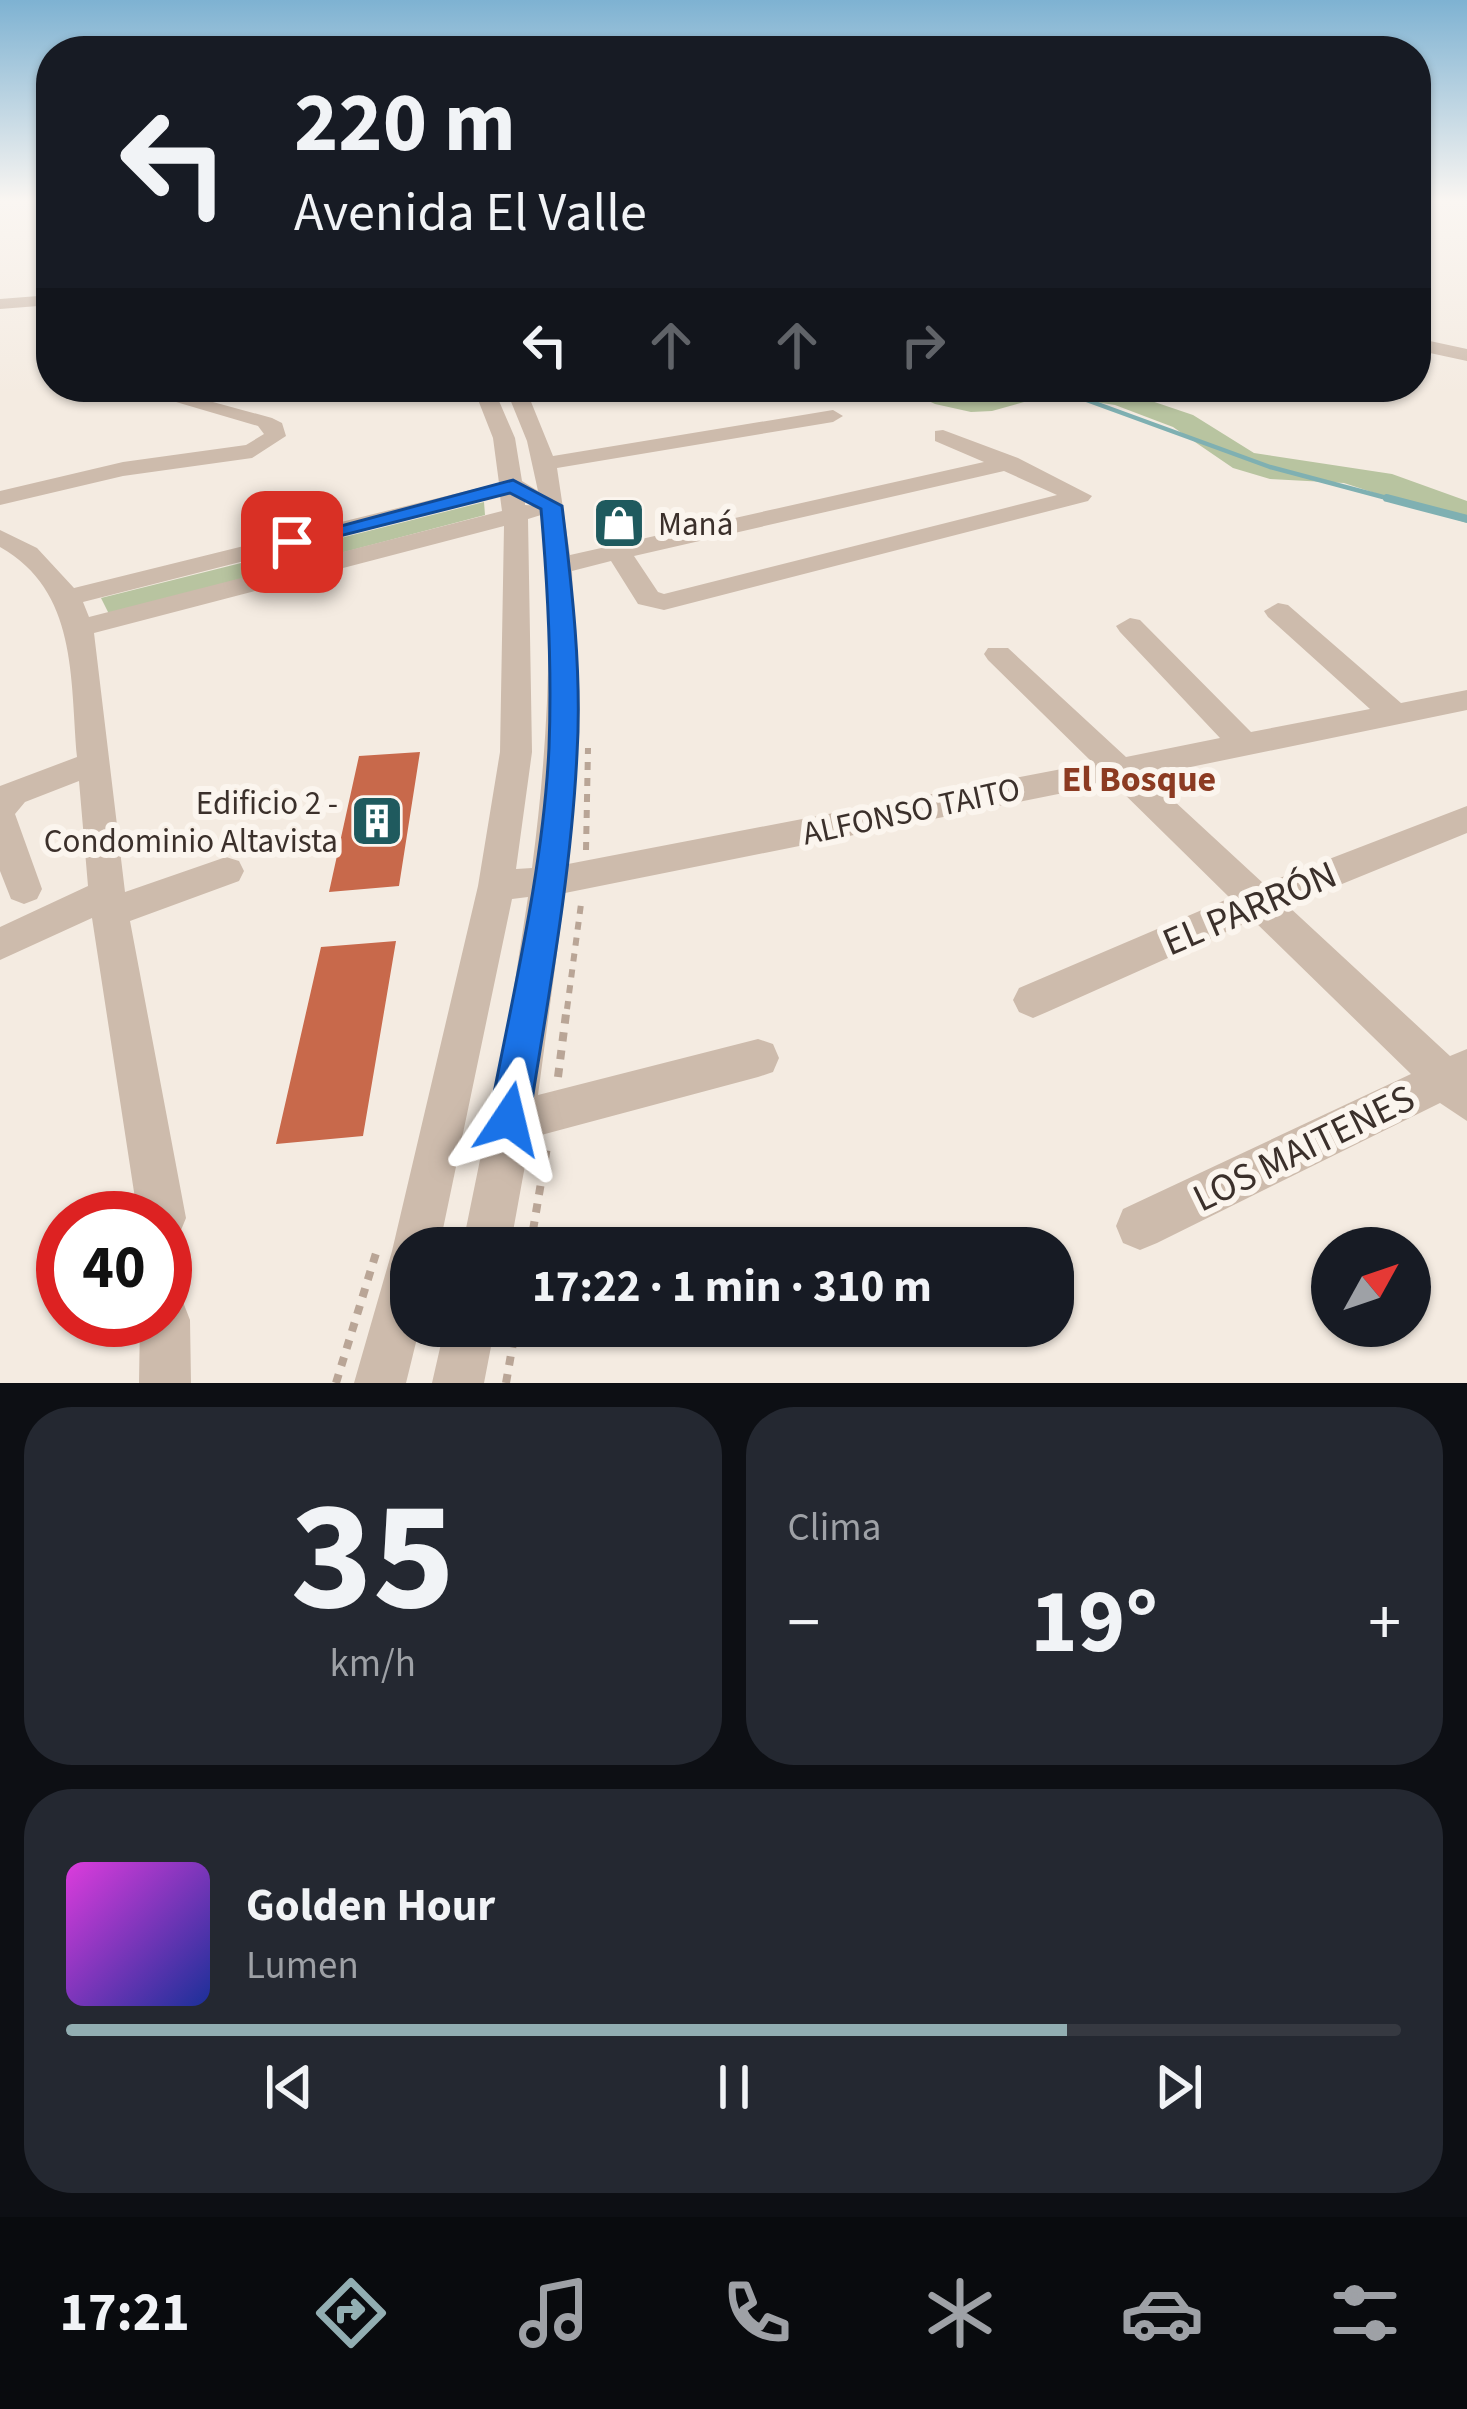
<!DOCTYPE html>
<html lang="es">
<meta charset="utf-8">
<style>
:root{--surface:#171b24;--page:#242831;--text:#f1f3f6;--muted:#9ea1a6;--line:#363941;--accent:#92aeb2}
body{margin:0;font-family:"Source Sans 3",sans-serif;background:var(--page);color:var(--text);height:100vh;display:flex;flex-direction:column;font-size:45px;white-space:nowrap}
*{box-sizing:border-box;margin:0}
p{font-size:39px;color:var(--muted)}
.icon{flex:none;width:66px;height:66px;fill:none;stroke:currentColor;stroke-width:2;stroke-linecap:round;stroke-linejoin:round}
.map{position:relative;height:1383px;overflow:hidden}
.sheet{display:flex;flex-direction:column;gap:24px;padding:24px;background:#0d0f14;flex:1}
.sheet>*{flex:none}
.guide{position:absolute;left:36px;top:36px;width:1395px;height:366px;border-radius:48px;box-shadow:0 3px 9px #0004;background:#171b24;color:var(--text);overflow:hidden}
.needle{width:78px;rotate:50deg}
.controls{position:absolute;left:1311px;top:1227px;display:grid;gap:24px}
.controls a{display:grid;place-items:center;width:120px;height:120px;border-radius:50%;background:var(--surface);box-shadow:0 3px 9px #0004;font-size:60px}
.speed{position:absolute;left:36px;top:1191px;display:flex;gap:24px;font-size:60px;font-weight:700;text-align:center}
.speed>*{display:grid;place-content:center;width:156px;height:156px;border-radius:50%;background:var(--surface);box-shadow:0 3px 9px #0004;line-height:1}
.speed .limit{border:18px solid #d22;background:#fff;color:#111}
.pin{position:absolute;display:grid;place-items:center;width:102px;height:102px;color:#fff;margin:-51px;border-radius:24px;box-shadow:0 6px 18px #0006}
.me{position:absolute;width:132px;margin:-66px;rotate:10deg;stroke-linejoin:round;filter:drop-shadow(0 0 9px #0008)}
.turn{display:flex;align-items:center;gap:42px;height:252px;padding:0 60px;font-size:54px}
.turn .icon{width:156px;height:156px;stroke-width:2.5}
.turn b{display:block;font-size:84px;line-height:102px}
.lanes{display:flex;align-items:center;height:114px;padding:0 60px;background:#0003;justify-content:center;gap:60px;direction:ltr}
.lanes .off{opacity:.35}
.big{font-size:90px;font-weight:700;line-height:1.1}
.sheet .card{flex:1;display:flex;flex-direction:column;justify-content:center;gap:18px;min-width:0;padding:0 42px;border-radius:48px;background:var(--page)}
.sheet .dial{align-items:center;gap:0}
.dial b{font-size:156px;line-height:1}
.song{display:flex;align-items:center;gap:36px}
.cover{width:144px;height:144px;border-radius:18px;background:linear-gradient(135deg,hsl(300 70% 55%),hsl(230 70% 35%))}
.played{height:12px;border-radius:6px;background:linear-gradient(90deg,var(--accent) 75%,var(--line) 75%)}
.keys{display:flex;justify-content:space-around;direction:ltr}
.heat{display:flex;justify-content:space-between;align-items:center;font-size:66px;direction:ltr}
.sheet .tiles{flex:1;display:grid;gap:24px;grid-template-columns:1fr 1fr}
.card:last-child{grid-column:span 2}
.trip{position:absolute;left:390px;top:1227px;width:684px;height:120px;border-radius:48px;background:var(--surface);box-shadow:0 3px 9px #0004;font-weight:700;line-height:120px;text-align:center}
.menu{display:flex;height:192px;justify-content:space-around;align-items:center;background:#090b0e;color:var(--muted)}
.menu .icon{width:84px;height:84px}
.menu .active{color:var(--accent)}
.menu b{font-size:54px;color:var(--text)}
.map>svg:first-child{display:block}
</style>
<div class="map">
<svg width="1467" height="1383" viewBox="0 0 1467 1383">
<rect width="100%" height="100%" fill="#f4ebe1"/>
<path fill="#b8c4a0" d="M899,387L974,394L1003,387L1113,388L1193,415L1254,453L1392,474L1467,501V523L1344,483L1270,479L1233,468L1173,427L1115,405L1049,395L992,411L971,412L935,404Z
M484,502L485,515L109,614L101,598Z"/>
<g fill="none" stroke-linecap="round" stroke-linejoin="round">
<path stroke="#7fb0b2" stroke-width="4.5" d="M1051,387L1270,467L1398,501"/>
<path stroke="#7fb0b2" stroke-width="8" d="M1387,498L1467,519"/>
</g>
<path fill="#c8694b" d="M420,752L399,886L329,892L359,756Z
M396,941L363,1136L276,1144L321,947Z"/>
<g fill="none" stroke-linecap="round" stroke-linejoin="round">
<path stroke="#b9a596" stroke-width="6" stroke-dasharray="8 8" stroke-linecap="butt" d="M586,850L588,748
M567,1009L581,904"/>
<path stroke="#b9a596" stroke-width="8" stroke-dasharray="9 9" stroke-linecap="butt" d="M558,1077L567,1006
M530,1248L547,1147
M336,1383L377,1250
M506,1383L516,1326"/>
<path fill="#cdbbac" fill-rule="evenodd" d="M51,295V305L0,309V299Z
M1416,338L1467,349V361L1416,350Z
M125,387H158L272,418L282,423L286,436L252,458L123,476L0,505V491L123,462L246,445L264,434L258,426Z
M473,387H493L515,438L522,481L538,491L527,441L505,387H525L553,456L833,410L843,416L833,422L557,468L570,555L984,462L935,441V431L943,430L1018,458L1092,496L1088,501L664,610L638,604L611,561L572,571L576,697L568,864L1093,763L988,660L984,654L988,648H1008L1126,757L1220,738L1120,632L1116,626L1130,618L1140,620L1251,732L1370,709L1268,617L1264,611L1278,603L1288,605L1401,703L1467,690V710L1147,776L1264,884L1467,806V833L1288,906L1450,1056L1467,1049V1121L1440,1103L1157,1243L1140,1250L1123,1243L1116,1226L1123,1209L1411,1074L1253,920L1047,1012L1033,1018L1019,1012L1013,1000L1019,988L1230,898L1113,783L565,893L538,1095L758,1039L773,1044L779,1058L773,1072L758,1077L530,1138L510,1248H462L510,1013L528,897L512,899L439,1248H411V1326H420L406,1383H354L392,1251L478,886L500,752L504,526L94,633L125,892L226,857L239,861L244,871L239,881L130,921L186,1218L179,1235L165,1240V1218H138L92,918L0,960V927L88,886L79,781L25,802L15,814L42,889L37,899L24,904L11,899L0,871V786L77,757C70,678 78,591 0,547V530L37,548L74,588L499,483L493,438ZM1004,471L1057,495L664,594L658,592L634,556ZM500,496L502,511L89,617L83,602ZM539,497L540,506L525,505V501ZM541,515C555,631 547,753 532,868L516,869L532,752L528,519Z
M165,1295L183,1302L190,1320L191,1383H139L140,1320H165Z
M445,1326H495L484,1383H432Z"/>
</g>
<linearGradient id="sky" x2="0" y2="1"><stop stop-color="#7eb2d2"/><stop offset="0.51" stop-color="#faf6f2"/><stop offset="1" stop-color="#faf6f2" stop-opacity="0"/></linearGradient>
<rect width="1467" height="394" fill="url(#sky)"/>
<path fill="#1a73e8" stroke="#114b97" stroke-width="3" d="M513,480L562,506C572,587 582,673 577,754C571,877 548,998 529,1119L523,1133L509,1139L495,1133L489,1119C512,997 543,872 549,748C552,669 548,588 541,509L510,493L292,548L281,542Z"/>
<defs>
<g id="shop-square" transform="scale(2.7)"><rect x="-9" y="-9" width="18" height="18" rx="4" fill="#1f5a5e" stroke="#fbf5ee"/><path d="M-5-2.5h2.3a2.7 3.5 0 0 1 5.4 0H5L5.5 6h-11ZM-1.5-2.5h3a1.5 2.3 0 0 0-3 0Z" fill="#fff"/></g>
<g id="building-square" transform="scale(2.7)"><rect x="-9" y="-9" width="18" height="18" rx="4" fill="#1f5a5e" stroke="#fbf5ee"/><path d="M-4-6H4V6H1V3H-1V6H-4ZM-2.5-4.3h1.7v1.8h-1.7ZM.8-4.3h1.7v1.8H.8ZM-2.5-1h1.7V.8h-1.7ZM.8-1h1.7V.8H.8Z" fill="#fff"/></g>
</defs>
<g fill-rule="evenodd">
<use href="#shop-square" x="619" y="523"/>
<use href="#building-square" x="377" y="821"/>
</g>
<g text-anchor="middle" stroke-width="12" stroke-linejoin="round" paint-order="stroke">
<g font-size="33" fill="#3b302b" stroke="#fbf5ee" text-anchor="start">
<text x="658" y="535">Maná</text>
<text x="338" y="814" text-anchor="end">Edificio 2 -<tspan x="338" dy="38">Condominio Altavista</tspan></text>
</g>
<g font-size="33" fill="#3b302b" stroke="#fbf5ee">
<text transform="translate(911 810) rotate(-12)" y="12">ALFONSO TAITO</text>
</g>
<g font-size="36" font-weight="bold" fill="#8c3b22" stroke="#fbf5ee">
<text x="1139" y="791">El Bosque</text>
</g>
<g font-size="39" fill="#3b302b" stroke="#fbf5ee">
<text transform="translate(1249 907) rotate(-23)" y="14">EL PARRÓN</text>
<text transform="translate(1303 1147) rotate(-26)" y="14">LOS MAITENES</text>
</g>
</g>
</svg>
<div class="controls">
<a><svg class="needle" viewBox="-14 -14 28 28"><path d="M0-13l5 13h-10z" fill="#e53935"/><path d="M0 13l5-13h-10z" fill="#9ea1a6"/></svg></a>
</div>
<div class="speed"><div class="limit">40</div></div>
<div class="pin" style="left:292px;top:542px;background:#d93025"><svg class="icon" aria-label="arrive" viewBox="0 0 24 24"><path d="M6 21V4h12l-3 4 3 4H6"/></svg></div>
<svg class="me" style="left:509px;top:1119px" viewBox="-20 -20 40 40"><path d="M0-17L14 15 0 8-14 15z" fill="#1a73e8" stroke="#fff" stroke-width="4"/></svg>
<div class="trip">17:22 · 1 min · 310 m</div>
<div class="guide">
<div class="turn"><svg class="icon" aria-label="left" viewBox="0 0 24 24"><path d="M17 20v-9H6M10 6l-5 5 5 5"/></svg><div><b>220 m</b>Avenida El Valle</div></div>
<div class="lanes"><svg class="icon" aria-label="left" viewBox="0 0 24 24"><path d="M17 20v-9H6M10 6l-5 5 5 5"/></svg><svg class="icon off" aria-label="ahead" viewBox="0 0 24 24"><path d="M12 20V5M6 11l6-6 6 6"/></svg><svg class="icon off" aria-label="ahead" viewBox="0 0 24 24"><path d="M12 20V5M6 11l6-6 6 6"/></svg><svg class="icon off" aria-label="right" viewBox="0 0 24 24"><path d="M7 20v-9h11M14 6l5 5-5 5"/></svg></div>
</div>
</div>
<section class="sheet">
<div class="tiles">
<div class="card dial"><b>35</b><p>km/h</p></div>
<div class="card"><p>Clima</p>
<div class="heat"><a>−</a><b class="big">19°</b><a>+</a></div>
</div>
<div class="card">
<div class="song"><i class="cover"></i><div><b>Golden Hour</b><p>Lumen</p></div></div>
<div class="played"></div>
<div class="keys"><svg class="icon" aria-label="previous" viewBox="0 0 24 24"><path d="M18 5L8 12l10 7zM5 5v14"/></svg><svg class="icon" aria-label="pause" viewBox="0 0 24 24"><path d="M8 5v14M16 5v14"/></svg><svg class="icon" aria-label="next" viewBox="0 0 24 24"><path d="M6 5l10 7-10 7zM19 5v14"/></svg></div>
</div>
</div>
</section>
<nav class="menu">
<b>17:21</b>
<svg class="icon active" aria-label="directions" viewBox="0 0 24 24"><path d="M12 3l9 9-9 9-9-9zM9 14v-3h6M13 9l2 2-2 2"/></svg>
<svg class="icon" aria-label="music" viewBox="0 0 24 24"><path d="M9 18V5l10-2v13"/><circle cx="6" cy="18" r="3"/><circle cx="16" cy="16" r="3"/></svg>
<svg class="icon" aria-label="phone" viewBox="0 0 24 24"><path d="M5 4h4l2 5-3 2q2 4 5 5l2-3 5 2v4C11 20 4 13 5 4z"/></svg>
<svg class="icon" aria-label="climate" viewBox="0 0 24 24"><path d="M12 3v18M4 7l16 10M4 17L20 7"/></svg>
<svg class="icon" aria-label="car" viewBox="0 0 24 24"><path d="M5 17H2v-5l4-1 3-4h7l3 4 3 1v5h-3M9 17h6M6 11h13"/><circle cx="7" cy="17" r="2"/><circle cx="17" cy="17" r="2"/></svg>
<svg class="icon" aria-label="filters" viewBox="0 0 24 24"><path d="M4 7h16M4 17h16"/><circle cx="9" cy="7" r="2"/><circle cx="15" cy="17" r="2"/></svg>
</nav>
